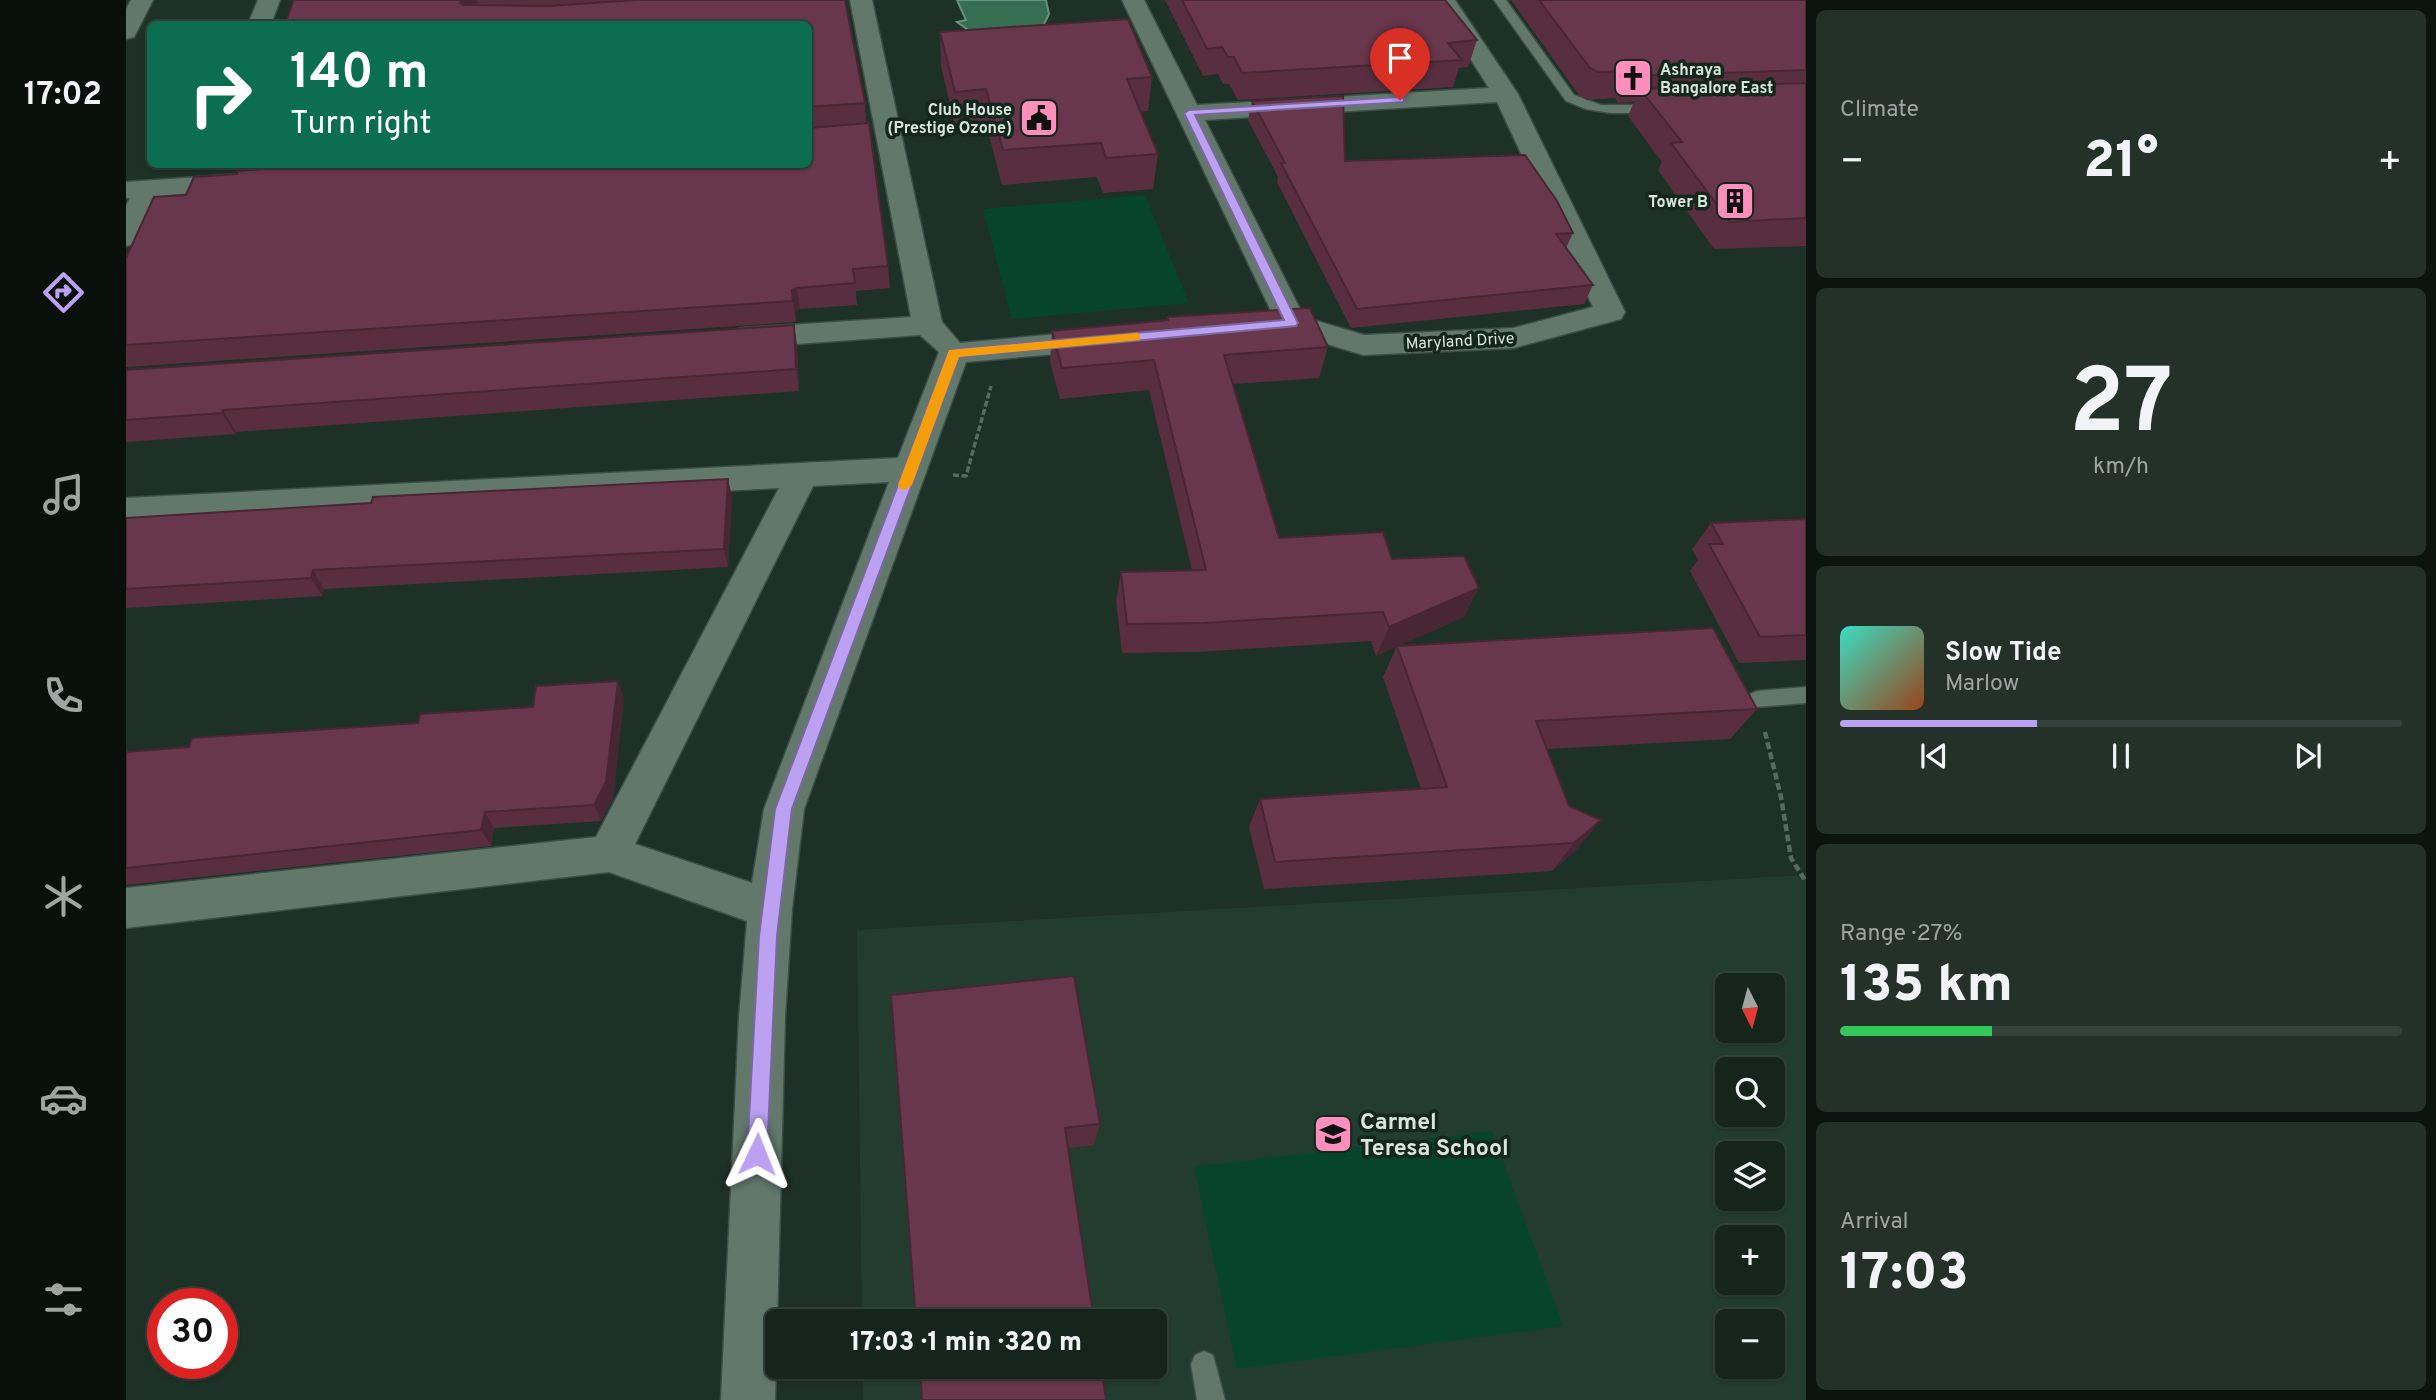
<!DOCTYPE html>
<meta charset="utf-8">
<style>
:root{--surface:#16251c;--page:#233129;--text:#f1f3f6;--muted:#9ea5a3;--line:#35423b;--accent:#bca0f2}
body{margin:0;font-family:Overpass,sans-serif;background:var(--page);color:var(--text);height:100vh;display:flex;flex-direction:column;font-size:26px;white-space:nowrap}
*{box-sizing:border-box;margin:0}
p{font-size:23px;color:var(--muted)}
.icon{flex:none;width:38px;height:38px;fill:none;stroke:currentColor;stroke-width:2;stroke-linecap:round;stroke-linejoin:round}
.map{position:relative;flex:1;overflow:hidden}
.panel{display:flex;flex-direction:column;gap:10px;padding:10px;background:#0c140f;width:630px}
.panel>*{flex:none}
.top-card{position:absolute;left:21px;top:21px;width:665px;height:147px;border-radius:10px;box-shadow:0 2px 5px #0004,0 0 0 2px var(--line);background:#0b6e4f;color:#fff;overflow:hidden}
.needle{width:46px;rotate:174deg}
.buttons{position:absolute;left:1589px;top:973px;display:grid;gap:14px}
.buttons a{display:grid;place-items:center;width:70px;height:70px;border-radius:10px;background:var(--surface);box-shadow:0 2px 5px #0004,0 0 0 2px var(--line);font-size:35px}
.speed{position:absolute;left:21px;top:1288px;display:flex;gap:14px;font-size:35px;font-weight:700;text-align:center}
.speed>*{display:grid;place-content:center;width:91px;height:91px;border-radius:50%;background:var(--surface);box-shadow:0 2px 5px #0004,0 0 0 2px var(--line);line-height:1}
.speed .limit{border:10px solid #d22;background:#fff;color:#111}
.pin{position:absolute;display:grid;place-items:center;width:60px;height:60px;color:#fff;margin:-72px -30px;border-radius:50% 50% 50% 0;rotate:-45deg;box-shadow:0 0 7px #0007}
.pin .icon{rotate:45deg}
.me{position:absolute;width:77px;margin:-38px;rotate:2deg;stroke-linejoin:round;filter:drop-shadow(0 0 5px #0008)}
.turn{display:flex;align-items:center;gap:24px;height:147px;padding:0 28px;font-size:32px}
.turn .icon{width:91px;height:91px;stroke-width:2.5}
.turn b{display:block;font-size:49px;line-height:60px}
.big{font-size:52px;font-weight:800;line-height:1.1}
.panel .card{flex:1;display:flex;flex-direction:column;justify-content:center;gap:10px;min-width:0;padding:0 24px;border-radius:10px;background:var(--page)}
.panel .dial{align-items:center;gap:0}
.dial b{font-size:91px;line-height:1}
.song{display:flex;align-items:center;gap:21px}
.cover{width:84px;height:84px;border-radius:10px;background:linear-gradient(135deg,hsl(170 70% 55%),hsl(20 70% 35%))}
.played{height:7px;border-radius:4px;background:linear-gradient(90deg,var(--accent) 35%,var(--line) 35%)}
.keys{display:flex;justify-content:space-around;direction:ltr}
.heat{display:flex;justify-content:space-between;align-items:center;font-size:38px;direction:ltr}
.charge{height:10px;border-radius:5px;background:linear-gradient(90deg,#34c759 27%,var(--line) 0)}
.trip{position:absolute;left:639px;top:1309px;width:402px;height:70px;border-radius:10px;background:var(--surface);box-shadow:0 2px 5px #0004,0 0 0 2px var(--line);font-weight:800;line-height:70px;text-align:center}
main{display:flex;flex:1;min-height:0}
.menu{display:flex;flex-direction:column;width:126px;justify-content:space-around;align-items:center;background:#090f0b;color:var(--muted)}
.menu .icon{width:49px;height:49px}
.menu .current{color:var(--accent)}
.menu b{font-size:32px;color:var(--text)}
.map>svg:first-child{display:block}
</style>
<main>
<nav class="menu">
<b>17:02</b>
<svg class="icon current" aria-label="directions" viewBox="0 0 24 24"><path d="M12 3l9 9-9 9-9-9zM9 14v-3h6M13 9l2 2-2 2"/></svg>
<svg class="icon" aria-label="music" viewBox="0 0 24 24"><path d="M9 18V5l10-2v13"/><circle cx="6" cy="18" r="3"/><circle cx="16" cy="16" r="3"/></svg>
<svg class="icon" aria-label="phone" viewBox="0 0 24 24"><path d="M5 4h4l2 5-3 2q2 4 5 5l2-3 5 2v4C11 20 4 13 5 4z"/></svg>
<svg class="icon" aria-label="climate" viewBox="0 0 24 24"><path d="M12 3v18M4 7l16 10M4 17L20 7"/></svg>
<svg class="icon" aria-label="car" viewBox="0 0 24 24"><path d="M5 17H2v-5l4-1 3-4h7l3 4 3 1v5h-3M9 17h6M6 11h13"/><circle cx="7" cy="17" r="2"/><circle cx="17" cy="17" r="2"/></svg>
<svg class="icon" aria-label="filters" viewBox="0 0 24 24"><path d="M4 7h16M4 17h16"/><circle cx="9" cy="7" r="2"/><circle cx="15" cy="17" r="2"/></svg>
</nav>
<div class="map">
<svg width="1680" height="1400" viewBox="0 0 1680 1400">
<rect width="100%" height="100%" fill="#1d3126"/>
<path fill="#223c2f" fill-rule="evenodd" d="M1680,875V1400H737V1367H1029V1321H736L731,930ZM1601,985H1647V1031H1601ZM1601,1069H1647V1115H1601ZM1601,1153H1647V1199H1601ZM1601,1237H1647V1283H1601ZM1601,1321H1647V1367H1601Z"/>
<path fill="#06452b" d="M1019,195L1063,303L886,319L857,209Z
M1366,1131L1437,1326L1111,1369L1068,1167Z"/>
<path fill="#366e52" stroke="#67927c" stroke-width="2" d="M831,0H920L923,14L917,26L852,37L831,22L840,20Z"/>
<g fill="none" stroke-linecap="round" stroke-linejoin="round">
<g stroke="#3c4e45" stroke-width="3">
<path id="lane" d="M1368,0H1380L1448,95L1475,105H1529L1535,109L1529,113H1485L1460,109L1440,101Z
M1680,687V703L1631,707L1624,704L1621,699L1624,694L1631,691Z
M1078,1351L1087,1355L1099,1400H1071L1065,1364L1069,1355Z"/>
</g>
<g stroke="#3c4e45" stroke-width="3">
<path id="street" d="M5,0H27L8,37L0,39V9Z
M132,0H154L145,24H122Z
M724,0H746L816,322L834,343L976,330L987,333L991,340L987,347L976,350L840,362L678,809L666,909L659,1017L649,1400H595L613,1017L621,921L483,872L0,928V888L470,837L653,488L0,522V498L772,458L813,352L794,335L616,348L605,345L601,338L605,331L616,328L785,317ZM763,482L638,809L626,883L509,844L687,486Z
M996,0H1018L1071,105L1363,88L1307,0H1329L1392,94L1499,312L1495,319L1388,348L1237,355L1165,333L1144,335L1133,332L1129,325L1133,318L1147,315ZM1371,102L1467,307L1388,328L1238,335L1178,317L1079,120Z
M116,174L126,176L129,182L126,188L32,196L14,238L10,244L0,246V206L4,198H0V182Z"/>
</g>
<path stroke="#586a60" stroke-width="3.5" stroke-dasharray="6 2.5" stroke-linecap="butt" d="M827,475L840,476L865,386"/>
<path stroke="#586a60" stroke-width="4.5" stroke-dasharray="7 3.5" stroke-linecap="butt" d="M1639,732L1655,797L1665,858L1680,882"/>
<use href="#lane" fill="#61786b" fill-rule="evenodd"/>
<use href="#street" fill="#61786b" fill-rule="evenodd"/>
</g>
<path fill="#592f40" d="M168,0H719L739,103L740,123L762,266L764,288L730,291L731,305L674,309L669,311L670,322L0,367V258L60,195L130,169L128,164H682V24Z
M1039,0H1319L1351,40L1342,67L1333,68L1327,87L1112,100L1103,84H1097L1092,74L1077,76Z
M1385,0H1680V246L1588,249L1532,170L1536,162L1502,116L1508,102L1492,103L1489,98L1461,100L1453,95Z
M814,32L1026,77L1022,111L1014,112L1032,154L1027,189L977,193L971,177L876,185L860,124L829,126L815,66Z
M1126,101L1219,161L1447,233L1440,248L1467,285L1458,304L1225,328L1151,182L1152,177L1122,120Z
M1041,317L1202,347L1193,378L1107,384L1153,538L1266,559L1338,617L1272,646L1631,709L1604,739L1421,749L1443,806L1475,820L1452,848L1426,871L1138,889L1123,827L1134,799L1295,789L1257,677L1271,646L1250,656L1245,641L1071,652L996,653L990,601L995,572L1066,570L1023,390L934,399L924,362L926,331L1041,320Z
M668,325L671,346L673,391L110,432L109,434L0,442V370Z
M602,479L606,498L602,567L198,589L196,596L0,608V518L245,503Z
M1680,519V661L1679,660L1613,663L1564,571L1572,560L1566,549L1585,523Z
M498,698L487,798L475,821L368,828L365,846L0,885V752L63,747L292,723L407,707Z
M765,995L974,1124L968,1145L942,1148Z"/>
<path fill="#492634" d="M336,0H351L355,13L345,16L334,3Z
M671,288L674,309L669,311L670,322L666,290Z
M668,325L671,346L673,391L670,369Z
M97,410L110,432L109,434L96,413Z
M602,479L606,498L602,567L598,549Z
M187,570L198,589L196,596L185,578Z
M1353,588L1338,617L1250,656L1263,627Z
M492,681L498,698L487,798L475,821L468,805Z
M359,812L368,828L365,846L355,830Z
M1475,820L1452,848L1426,871L1448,843Z"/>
<path fill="#68374b" stroke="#492634" stroke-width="2" d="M168,0H336L334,3L337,5L423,6L510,0H719L739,103L682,107V24H159Z
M1056,0H1319L1351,40L1322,43L1336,60L1116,73L1108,57H1102L1096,47L1081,49Z
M1413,0H1680V70L1504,76L1501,71L1472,72L1464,68Z
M1002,19L1026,77L1001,79L1032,154L980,158L975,143L877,150L860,89L829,92L814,32Z
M1680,83V218L1604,222L1545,143L1556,142L1514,89Z
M1217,96L1219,161L1399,155L1431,201L1447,233L1430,234L1467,285L1231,309L1155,163H1159L1126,101Z
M743,123L762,266L727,269L729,283L671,288L666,290L667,301L0,345V258L28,197L60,195L68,177L111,174L112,171L198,164H682V128Z
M1184,308L1202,347L1098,355L1153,538L1257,532L1266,559L1338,556L1353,588L1263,627L1257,612L1078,623L1001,624L995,572L1080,570L1028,360L936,368L926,331L1042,320L1041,317Z
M668,325L670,369L97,410L96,413L0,420V370Z
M602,479L598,549L187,570L185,578L0,589V518L245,503L247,497Z
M1680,519V635L1634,637L1583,544H1597L1585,523Z
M1587,628L1631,709L1410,721L1443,806L1475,820L1448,843L1149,862L1134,799L1321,787L1271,646Z
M492,681L480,782L468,805L359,812L355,830L0,868V752L63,747L66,738L292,723L294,714L407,707L410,686Z
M948,976L974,1124L939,1128L968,1321H790L765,995Z
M794,1367H975L980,1400H796Z"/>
<path fill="#bca0f2" stroke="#7a689d" stroke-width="2" d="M1274,97L1278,98V102L1069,115L1172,323L1170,326L833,357L666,809L651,936L641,1154L638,1161L631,1164L624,1161L621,1154L633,936L649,809L822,353L828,349L1158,320L1058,113L1063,110Z"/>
<path fill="#f59e0b" d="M1010,333L1014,334V340L833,357L786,485L779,490L774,489L772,485L823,350Z"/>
<defs>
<g id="church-square" transform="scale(2.0125)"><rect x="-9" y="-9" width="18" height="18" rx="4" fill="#fe8ebc" stroke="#13271d"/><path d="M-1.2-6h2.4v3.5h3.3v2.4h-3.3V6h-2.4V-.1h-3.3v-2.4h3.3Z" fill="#111"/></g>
<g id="civic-square" transform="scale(2.0125)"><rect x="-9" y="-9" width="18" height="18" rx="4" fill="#fe8ebc" stroke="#13271d"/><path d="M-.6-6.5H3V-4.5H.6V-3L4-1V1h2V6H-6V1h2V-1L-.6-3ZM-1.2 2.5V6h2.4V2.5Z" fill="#111"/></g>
<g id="building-square" transform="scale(2.0125)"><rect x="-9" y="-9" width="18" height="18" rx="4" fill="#fe8ebc" stroke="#13271d"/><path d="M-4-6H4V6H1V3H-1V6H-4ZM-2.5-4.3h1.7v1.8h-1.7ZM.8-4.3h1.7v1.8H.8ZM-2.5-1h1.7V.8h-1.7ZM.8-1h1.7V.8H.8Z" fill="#111"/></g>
<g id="school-square" transform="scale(2.0125)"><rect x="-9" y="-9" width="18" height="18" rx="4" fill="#fe8ebc" stroke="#13271d"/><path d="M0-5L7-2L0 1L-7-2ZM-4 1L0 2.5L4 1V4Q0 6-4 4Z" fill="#111"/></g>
</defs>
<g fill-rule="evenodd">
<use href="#church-square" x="1507" y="78"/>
<use href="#civic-square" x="913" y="118"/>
<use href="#building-square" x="1609" y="201"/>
<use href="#school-square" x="1207" y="1134"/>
</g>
<g text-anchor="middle" stroke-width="7" stroke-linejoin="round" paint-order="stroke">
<g font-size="16" font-weight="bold" fill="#d9e6de" stroke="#13271d" text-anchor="end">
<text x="1534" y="75" text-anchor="start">Ashraya<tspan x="1534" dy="18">Bangalore East</tspan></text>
<text x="886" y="115">Club House<tspan x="886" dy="18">(Prestige Ozone)</tspan></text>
<text x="1582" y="207">Tower B</text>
</g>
<g font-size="16" fill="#d9e6de" stroke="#13271d">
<text transform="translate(1334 340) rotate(-3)" y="6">Maryland Drive</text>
</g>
<g font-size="23" font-weight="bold" fill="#d9e6de" stroke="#13271d" text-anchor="start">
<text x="1234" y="1129">Carmel<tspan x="1234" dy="26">Teresa School</tspan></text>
</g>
</g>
</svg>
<div class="buttons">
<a><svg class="needle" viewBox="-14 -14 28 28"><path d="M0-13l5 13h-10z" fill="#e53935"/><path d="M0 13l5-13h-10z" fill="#9ea5a3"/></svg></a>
<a><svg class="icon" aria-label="search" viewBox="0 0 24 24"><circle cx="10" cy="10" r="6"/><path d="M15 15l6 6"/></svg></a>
<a><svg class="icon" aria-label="layers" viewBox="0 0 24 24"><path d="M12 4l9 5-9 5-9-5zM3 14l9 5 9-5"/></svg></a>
<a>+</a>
<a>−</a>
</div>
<div class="speed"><div class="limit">30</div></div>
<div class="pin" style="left:1274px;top:100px;background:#d93025"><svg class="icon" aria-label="arrive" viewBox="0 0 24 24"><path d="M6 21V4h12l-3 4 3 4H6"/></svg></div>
<svg class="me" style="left:631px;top:1154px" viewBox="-20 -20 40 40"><path d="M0-17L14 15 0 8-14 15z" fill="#bca0f2" stroke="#fff" stroke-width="4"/></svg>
<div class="trip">17:03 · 1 min · 320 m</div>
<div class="top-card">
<div class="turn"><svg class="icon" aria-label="right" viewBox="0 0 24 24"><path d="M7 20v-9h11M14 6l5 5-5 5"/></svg><div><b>140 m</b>Turn right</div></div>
</div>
</div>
<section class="panel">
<div class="card"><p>Climate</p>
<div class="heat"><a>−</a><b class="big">21°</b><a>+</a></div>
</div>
<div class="card dial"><b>27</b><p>km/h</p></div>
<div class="card">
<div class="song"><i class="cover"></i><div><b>Slow Tide</b><p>Marlow</p></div></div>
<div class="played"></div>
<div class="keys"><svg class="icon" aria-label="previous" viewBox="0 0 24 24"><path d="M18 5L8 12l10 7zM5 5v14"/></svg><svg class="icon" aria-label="pause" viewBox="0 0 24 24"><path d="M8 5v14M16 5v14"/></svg><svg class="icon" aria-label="next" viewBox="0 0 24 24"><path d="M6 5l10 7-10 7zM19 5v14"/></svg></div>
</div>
<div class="card"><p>Range · 27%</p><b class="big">135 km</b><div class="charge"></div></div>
<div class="card"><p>Arrival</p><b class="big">17:03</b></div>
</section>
</main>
